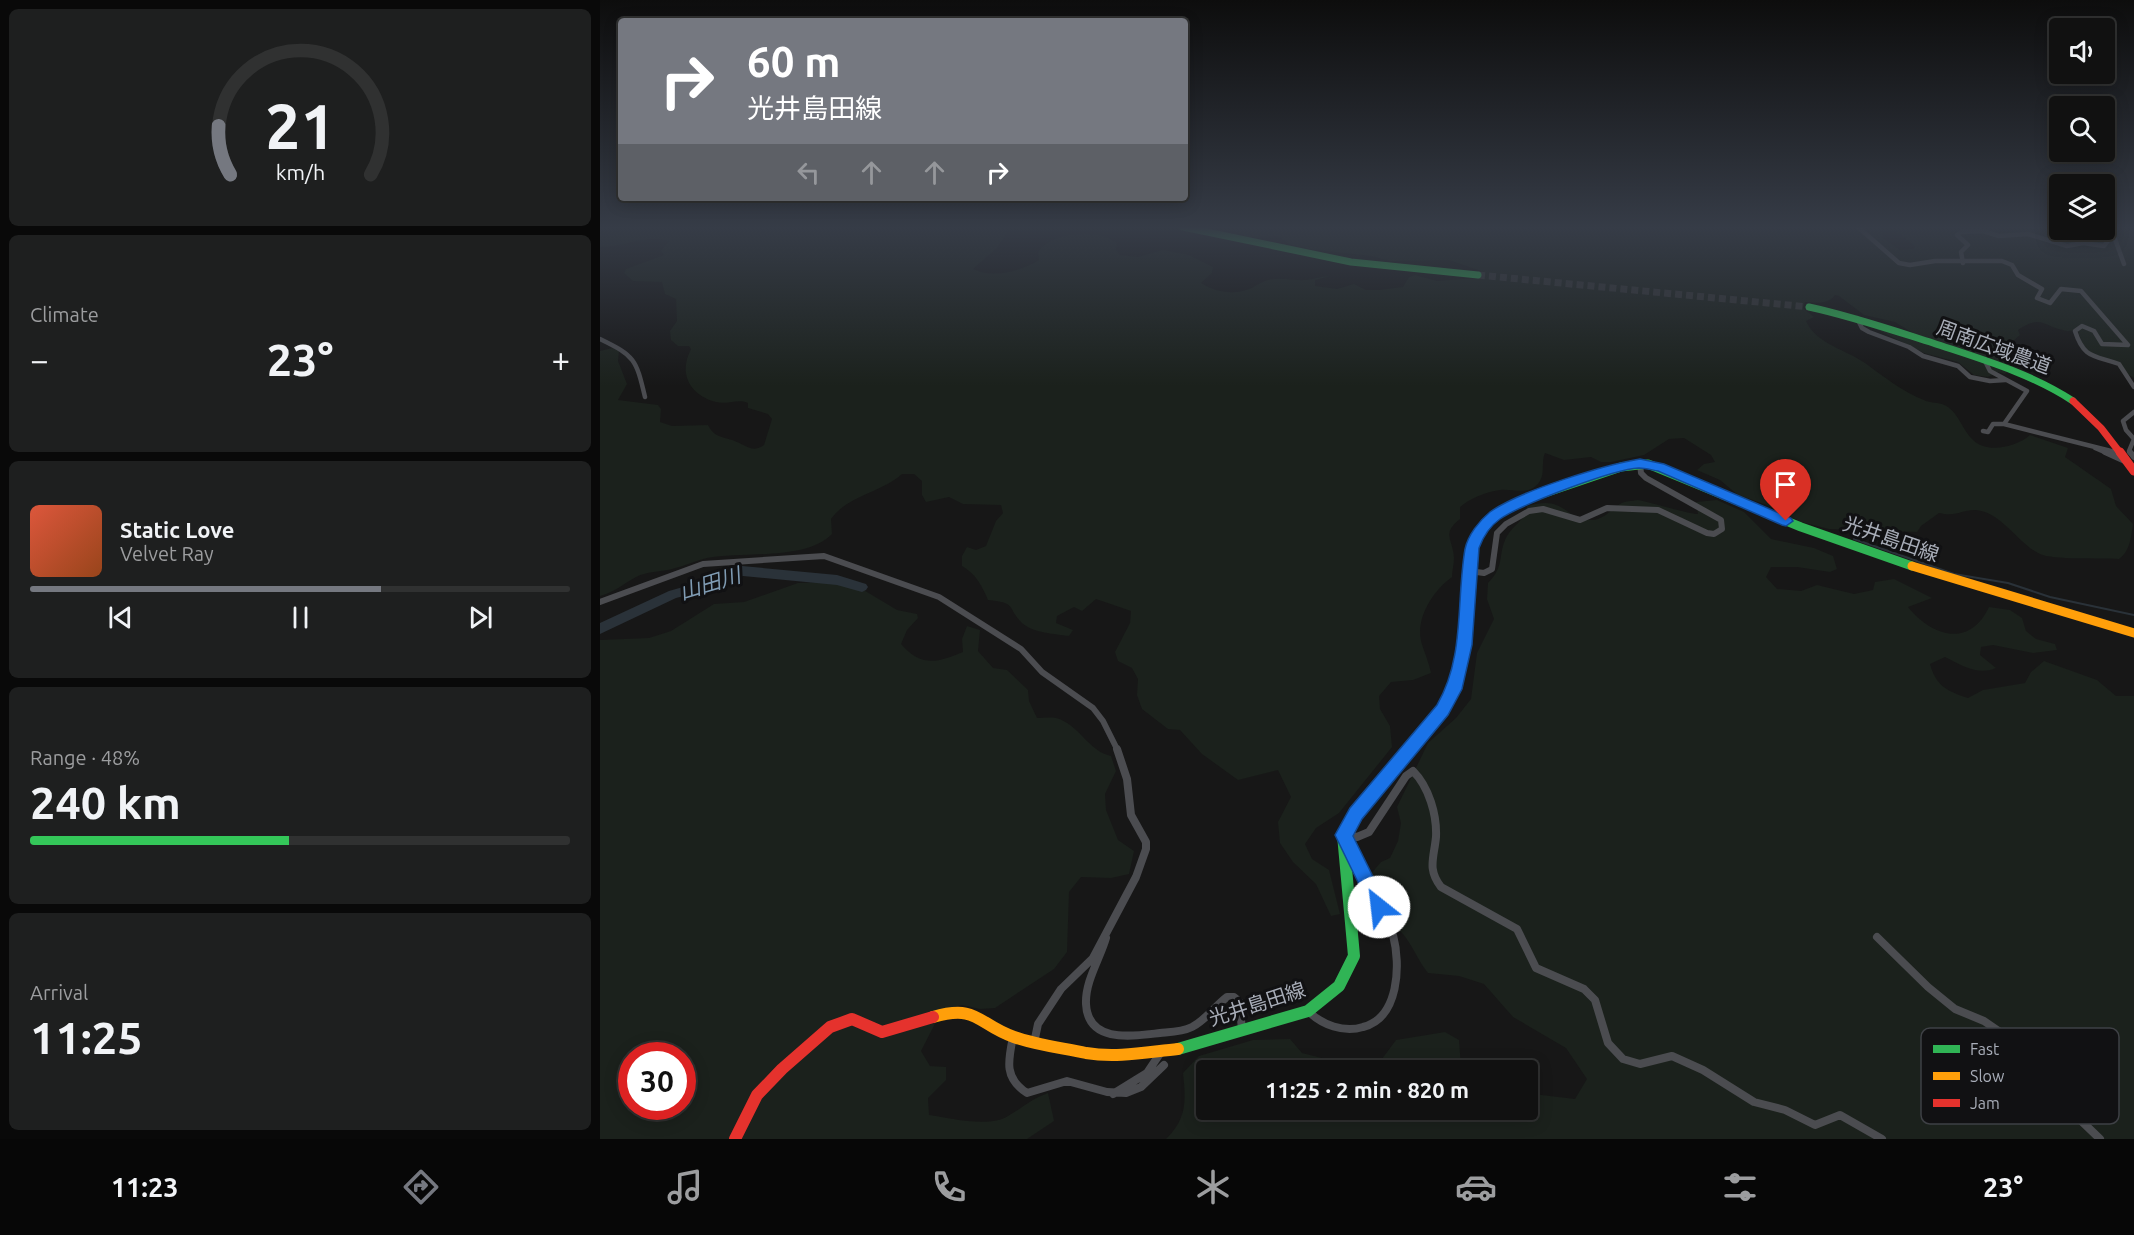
<!DOCTYPE html>
<meta charset="utf-8">
<style>
:root{--surface:#111;--page:#1e1f1f;--text:#f1f3f6;--muted:#9c9d9f;--line:#303131;--accent:#757880}
body{margin:0;font-family:Ubuntu,"Noto Sans JP",sans-serif;background:var(--page);color:var(--text);height:100vh;display:flex;flex-direction:column;font-size:22px;white-space:nowrap}
*{box-sizing:border-box;margin:0}
p{font-size:20px;color:var(--muted)}
.icon{flex:none;width:33px;height:33px;fill:none;stroke:currentColor;stroke-width:2;stroke-linecap:round;stroke-linejoin:round}
.map{position:relative;flex:1;overflow:hidden}
.side{display:flex;flex-direction:column;gap:9px;padding:9px;background:#090909;width:600px}
.side>*{flex:none}
.banner{position:absolute;left:18px;top:18px;width:570px;height:183px;border-radius:6px;box-shadow:0 3px 15px #0003,0 0 0 2px var(--line);background:#757880;color:#fff;overflow:hidden}
.tools{position:absolute;left:1449px;top:18px;display:grid;gap:12px}
.tools a{display:grid;place-items:center;width:66px;height:66px;border-radius:6px;background:var(--surface);box-shadow:0 3px 15px #0003,0 0 0 2px var(--line);font-size:30px}
.speed{position:absolute;left:18px;top:1042px;display:flex;gap:12px;font-size:30px;font-weight:700;text-align:center}
.speed>*{display:grid;place-content:center;width:78px;height:78px;border-radius:50%;background:var(--surface);box-shadow:0 3px 15px #0003,0 0 0 2px var(--line);line-height:1}
.speed .limit{border:9px solid #d22;background:#fff;color:#111}
.pin{position:absolute;display:grid;place-items:center;width:51px;height:51px;color:#fff;margin:-62px -26px;border-radius:50% 50% 50% 0;rotate:-45deg;box-shadow:0 0 6px #0007}
.pin .icon{rotate:45deg}
.me{position:absolute;width:66px;margin:-33px;rotate:331deg;stroke-linejoin:round;filter:drop-shadow(0 0 4px #0008)}
.turn{display:flex;align-items:center;gap:21px;height:126px;padding:0 30px;font-size:27px}
.turn .icon{width:78px;height:78px;stroke-width:2.5}
.turn b{display:block;font-size:42px;line-height:51px}
.lanes{display:flex;align-items:center;height:57px;padding:0 30px;background:#0003;justify-content:center;gap:30px;direction:ltr}
.lanes .off{opacity:.35}
.big{font-size:45px;font-weight:600;line-height:1.1}
.side .tile{flex:1;display:flex;flex-direction:column;justify-content:center;gap:9px;min-width:0;padding:0 21px;border-radius:9px;background:var(--page)}
.side .dial{align-items:center;gap:0}
.dial svg{height:156px;overflow:visible;fill:none;stroke:var(--line);stroke-width:7;stroke-linecap:round;text-anchor:middle}
.dial text{fill:var(--text);stroke:none}
.song{display:flex;align-items:center;gap:18px}
.cover{width:72px;height:72px;border-radius:9px;background:linear-gradient(135deg,hsl(10 70% 55%),hsl(20 70% 35%))}
.played{height:6px;border-radius:3px;background:linear-gradient(90deg,var(--accent) 65%,var(--line) 65%)}
.keys{display:flex;justify-content:space-around;direction:ltr}
.heat{display:flex;justify-content:space-between;align-items:center;font-size:33px;direction:ltr}
.charge{height:9px;border-radius:4px;background:linear-gradient(90deg,#34c759 48%,var(--line) 0)}
.trip{position:absolute;left:596px;top:1060px;width:342px;height:60px;border-radius:6px;background:var(--surface);box-shadow:0 3px 15px #0003,0 0 0 2px var(--line);font-weight:600;line-height:60px;text-align:center}
.menu{display:flex;height:96px;justify-content:space-around;align-items:center;background:#070707;color:var(--muted)}
.menu .icon{width:42px;height:42px}
.menu .current{color:var(--accent)}
.menu b{font-size:27px;color:var(--text)}
main{display:flex;flex:1;min-height:0}
.map>svg:first-child{display:block}
</style>
<main>
<section class="side">
<div class="tile dial"><svg viewBox="0 0 100 80">
<path d="M14 69A42 42 0 1 1 86 69"/>
<path d="M14 69A42 42 0 0 1 8 44" stroke="#757880"/>
<text x="50" y="56" font-size="32" font-weight="700">21</text>
<text x="50" y="72" font-size="11">km/h</text>
</svg></div>
<div class="tile"><p>Climate</p>
<div class="heat"><a>−</a><b class="big">23°</b><a>+</a></div>
</div>
<div class="tile">
<div class="song"><i class="cover"></i><div><b>Static Love</b><p>Velvet Ray</p></div></div>
<div class="played"></div>
<div class="keys"><svg class="icon" aria-label="previous" viewBox="0 0 24 24"><path d="M18 5L8 12l10 7zM5 5v14"/></svg><svg class="icon" aria-label="pause" viewBox="0 0 24 24"><path d="M8 5v14M16 5v14"/></svg><svg class="icon" aria-label="next" viewBox="0 0 24 24"><path d="M6 5l10 7-10 7zM19 5v14"/></svg></div>
</div>
<div class="tile"><p>Range · 48%</p><b class="big">240 km</b><div class="charge"></div></div>
<div class="tile"><p>Arrival</p><b class="big">11:25</b></div>
</section>
<div class="map">
<svg width="1534" height="1139" viewBox="0 0 1534 1139">
<rect width="100%" height="100%" fill="#171717"/>
<path fill="#1b211c" fill-rule="evenodd" d="M34,227H410L397,248L373,269C393,279 421,271 439,260L438,252C452,231 499,228 517,243L516,250L520,255L538,257L563,250L589,255L613,267L612,273L601,283C613,291 631,295 646,290C654,288 660,282 668,280C681,277 693,281 706,280C715,279 721,276 730,276L715,280V286L737,289L754,284L766,290H779L803,287L809,277L815,275L837,281L878,278L881,271L849,260L790,261L771,256L709,249L689,244L678,236L647,237L625,227H1282L1283,238L1300,250L1314,249L1315,246L1290,227H1459L1460,230L1534,227V378L1521,371L1514,360C1493,357 1484,352 1478,331C1472,330 1468,332 1463,330C1443,326 1442,314 1418,330L1420,335L1412,342L1421,361L1405,374L1398,372L1388,377L1374,375L1358,362L1324,353L1272,327L1268,324L1313,333L1295,322L1264,315L1239,296L1235,295C1228,305 1215,303 1205,302L1203,308L1214,317L1206,321C1216,344 1247,350 1265,363C1283,376 1303,392 1324,400C1329,403 1336,402 1342,404C1362,411 1362,439 1383,446C1397,451 1419,445 1430,435L1468,448L1465,457L1511,489L1516,506L1533,524C1531,538 1530,551 1519,559C1502,558 1452,560 1440,554C1418,544 1401,511 1375,510C1361,510 1357,517 1339,513L1321,526L1317,532L1229,529L1201,522L1167,505L1138,495L1120,480L1097,470L1104,464L1115,462L1111,455L1084,438L1069,439L1044,455L1011,462H1001L991,457L964,460L945,453C941,462 945,473 940,481C930,497 913,488 900,490C885,492 871,498 860,507V519C841,534 853,539 854,558C854,564 852,571 852,577C833,591 816,617 821,641C824,652 829,662 831,673L813,680L791,682L779,696L780,709L790,726L792,747L739,813L716,828L705,844L712,859L729,870L740,914L731,916L716,884L693,862L680,843L678,822L691,797L678,770L638,780L602,754L580,730L568,729L542,709L537,695L538,679L532,668L518,661L515,652L530,623L531,611L496,599L482,611L474,607L457,616L456,623L473,630L469,636C455,634 433,633 422,623C406,607 418,603 388,600C382,586 376,574 362,566V556L367,547L376,550L386,546L396,521L403,513L401,505L363,504L349,497L326,502L322,495V481L314,474H302C281,493 248,495 231,519L232,534C206,561 143,551 107,558C95,561 84,566 72,569C60,572 48,571 36,577C23,584 15,592 0,596V351L12,348L19,351L18,361L27,384L18,400L58,405L61,409L60,422L72,426L108,425C115,439 124,436 137,442C147,446 153,453 164,445L172,419L168,414L148,408V403C139,398 127,405 116,402C90,395 78,374 91,349L89,346H78L71,340L70,331L77,321L76,299L65,294L62,282L33,281L24,273L26,269L64,255L61,251L69,241C47,234 24,247 0,247V230L9,228L16,232Z
M1038,500C1049,502 1093,515 1098,514L1096,502L1117,500L1144,512L1171,539L1214,548L1233,556L1237,569L1230,572L1197,567H1171L1166,577L1177,589L1201,591L1217,585L1254,594L1273,590L1275,582L1294,579L1332,598L1308,607C1332,637 1370,648 1389,607L1410,610L1422,618L1426,631L1436,639L1455,644L1457,650L1433,653L1393,645L1381,647L1380,655L1396,668C1378,676 1361,665 1345,657L1330,664C1336,686 1347,691 1368,698L1383,690L1425,683L1431,672L1444,661L1497,680L1516,696H1534V1139H566C587,1118 586,1101 583,1073L599,1056L653,1040L690,1039L702,1053L757,1067L779,1063L796,1040L845,1032L859,1040L861,1066L869,1071H606V1110H927V1089L933,1094L975,1099L987,1079L966,1048L913,1017L884,984L859,976L828,973C818,961 813,946 803,934C794,924 787,929 777,924C763,917 761,901 759,888L781,862L790,858L798,841L801,823L797,807L828,743L856,718L871,699L877,653L894,619L887,599L888,583C906,565 897,554 907,536C915,523 925,521 927,506C967,494 964,521 992,520C1004,520 1011,509 1020,504C1024,501 1032,501 1038,500Z
M227,582L262,589L297,610L317,614L318,618L307,630L301,644C321,667 337,663 363,652L362,639L367,626L380,630L378,651L393,668L407,670L428,690L429,701L437,718C443,718 450,717 456,718C479,724 488,751 511,756L516,771L505,794L506,810L518,840L534,851L529,874L511,878L481,877L469,892L467,952L454,969L395,1008L380,1009L362,1005L342,1010L321,1051L330,1066L346,1067V1080L328,1098L329,1115C349,1118 390,1128 408,1116C424,1107 429,1100 448,1093L454,1121L427,1139H0V640L49,638L71,631L114,604L144,602L198,583ZM32,1056H82V1107H32Z"/>
<g fill="none" stroke-linecap="round" stroke-linejoin="round">
<path stroke="#2a3239" stroke-width="2" d="M1254,539L1354,574L1408,583L1450,597L1534,615"/>
<path fill="#2a3239" fill-rule="evenodd" d="M142,566L237,575L266,584L268,587L266,590L262,592L237,585L143,576L103,591L76,598L0,634V623L69,591L97,583Z"/>
<path stroke="#343537" stroke-width="7" stroke-dasharray="7 4" stroke-linecap="butt" d="M878,275L1209,307"/>
<path stroke="#4b4c50" stroke-width="4.5" d="M1258,227L1299,263L1310,265L1335,261H1402L1412,265L1418,275L1442,289L1437,298L1450,303L1461,289L1481,291L1528,345L1502,344L1494,331L1482,326L1475,331C1484,359 1494,355 1519,364L1534,387
M1363,263L1361,252L1368,245L1357,235L1361,232L1383,231L1399,236L1428,234L1467,246L1483,243L1504,246L1510,238L1515,239L1524,264
M1257,318L1262,328L1269,332L1309,347L1323,356L1358,366L1370,377L1390,381L1405,380
M0,339C35,356 36,359 45,397
M1385,361L1390,371L1427,391L1404,424
M1383,431L1388,432L1393,424H1404L1515,452
M1495,448L1509,454
M1531,454L1529,451L1534,439L1526,430L1523,421L1534,412"/>
<path stroke="#4b4c50" stroke-width="6" d="M1505,452L1527,462
M1530,452L1534,457
M869,571L884,573L892,569L897,533L906,524L929,511L943,509L980,520L1007,508L1058,510L1107,533L1114,534L1122,529L1121,520L1046,478L1041,473L1040,464
M0,602L103,564L224,556L339,597L421,649L442,672L493,708L503,721L518,751"/>
<path stroke="#4b4c50" stroke-width="8" d="M743,835L757,837L769,832L806,776L813,771C829,787 837,815 836,837C834,858 827,869 841,887L917,929L936,968L984,989L995,1000L1008,1043L1023,1059L1040,1064L1072,1056L1103,1070L1154,1102L1185,1110L1215,1125L1240,1115L1282,1139
M1277,937L1328,987L1355,1009L1384,1021L1400,1032L1432,1084L1471,1111L1500,1139
M506,938C500,959 485,981 486,1004C488,1044 533,1036 560,1033C571,1032 582,1032 592,1027C606,1020 615,1006 627,997H634L639,1001L642,1029
M708,1011C722,1025 744,1033 763,1027C799,1018 801,965 793,935C785,903 762,874 747,844
M413,1037C408,1061 404,1078 427,1093L467,1081L507,1092L526,1093L541,1087L564,1065
M434,1043L438,1024L461,989L493,958L536,877L546,849V842L531,815L527,779L517,749
M513,1094L547,1073L561,1052"/>
<path stroke="#30b455" stroke-width="7" d="M583,227L751,262L878,275
M1209,307C1251,316 1292,330 1333,343C1381,359 1430,373 1473,401"/>
<path stroke="#30b455" stroke-width="9" d="M918,502L1021,467L1048,464L1201,527L1312,566"/>
<path stroke="#30b455" stroke-width="12" d="M578,1049L708,1011L739,986L754,956L743,835L756,814L798,764"/>
<path stroke="#ff9f0a" stroke-width="9" d="M1312,566L1534,633"/>
<path stroke="#ff9f0a" stroke-width="12" d="M333,1017C378,1004 377,1024 414,1037C436,1045 463,1048 486,1053C517,1058 547,1052 578,1049"/>
<path stroke="#e5322d" stroke-width="7" d="M1473,401L1501,428L1521,454"/>
<path stroke="#e5322d" stroke-width="9" d="M1520,452L1534,471
M809,751L843,710L855,689L865,645L869,571L876,536L893,517L918,502"/>
<path stroke="#e5322d" stroke-width="12" d="M798,764L810,749
M135,1139L157,1095L182,1069L230,1027L252,1019L282,1032L333,1017"/>
</g>
<linearGradient id="sky" x2="0" y2="1"><stop stop-color="#0d0d0d"/><stop offset="0.59" stop-color="#363c47"/><stop offset="1" stop-color="#363c47" stop-opacity="0"/></linearGradient>
<rect width="1534" height="386" fill="url(#sky)"/>
<path fill="#1a73e8" stroke="#114b97" stroke-width="1.5" d="M1040,459L1064,464L1191,518L1193,521L1186,526L1182,525L1058,471C1052,470 1045,468 1039,468C1014,469 922,504 900,519C890,526 883,537 879,548L872,645L862,689L848,715L762,819L753,836L788,907L786,913L779,916L773,913L735,835L750,808L837,705C865,657 856,602 865,549C868,535 879,521 890,512C919,491 1004,465 1040,459Z"/>
<g text-anchor="middle" stroke-width="6" stroke-linejoin="round" paint-order="stroke">
<g font-size="20" fill="#a8adb8" stroke="#111113">
<text transform="translate(1394 347) rotate(20)" y="7">周南広域農道</text>
<text transform="translate(1291 539) rotate(19)" y="7">光井島田線</text>
<text transform="translate(657 1004) rotate(-18)" y="7">光井島田線</text>
</g>
<g font-size="21" font-style="italic" fill="#7f9bb3" stroke="#111113">
<text transform="translate(110 584) rotate(-17)" y="7">山田川</text>
</g>
</g>
<rect x="1321" y="1028" width="198" height="96" rx="9" fill="#111113" stroke="#3e4045" stroke-width="1.5"/>
<rect x="1333" y="1045" width="27" height="8" fill="#30b455"/>
<rect x="1333" y="1072" width="27" height="8" fill="#ff9f0a"/>
<rect x="1333" y="1099" width="27" height="8" fill="#e5322d"/>
<g font-size="16" fill="#a8adb8">
<text x="1370" y="1055">Fast</text>
<text x="1370" y="1082">Slow</text>
<text x="1370" y="1109">Jam</text>
</g>
</svg>
<div class="tools">
<a><svg class="icon" aria-label="sound" viewBox="0 0 24 24"><path d="M4 9h4l5-4v14l-5-4H4zM17 9q2 3 0 6"/></svg></a>
<a><svg class="icon" aria-label="search" viewBox="0 0 24 24"><circle cx="10" cy="10" r="6"/><path d="M15 15l6 6"/></svg></a>
<a><svg class="icon" aria-label="layers" viewBox="0 0 24 24"><path d="M12 4l9 5-9 5-9-5zM3 14l9 5 9-5"/></svg></a>
</div>
<div class="speed"><div class="limit">30</div></div>
<div class="pin" style="left:1186px;top:521px;background:#d93025"><svg class="icon" aria-label="arrive" viewBox="0 0 24 24"><path d="M6 21V4h12l-3 4 3 4H6"/></svg></div>
<svg class="me" style="left:779px;top:907px" viewBox="-20 -20 40 40"><circle r="19" fill="#fff"/><path d="M0-13L10 11 0 6-10 11z" fill="#1a73e8"/></svg>
<div class="trip">11:25 · 2 min · 820 m</div>
<div class="banner">
<div class="turn"><svg class="icon" aria-label="right" viewBox="0 0 24 24"><path d="M7 20v-9h11M14 6l5 5-5 5"/></svg><div><b>60 m</b>光井島田線</div></div>
<div class="lanes"><svg class="icon off" aria-label="left" viewBox="0 0 24 24"><path d="M17 20v-9H6M10 6l-5 5 5 5"/></svg><svg class="icon off" aria-label="ahead" viewBox="0 0 24 24"><path d="M12 20V5M6 11l6-6 6 6"/></svg><svg class="icon off" aria-label="ahead" viewBox="0 0 24 24"><path d="M12 20V5M6 11l6-6 6 6"/></svg><svg class="icon" aria-label="right" viewBox="0 0 24 24"><path d="M7 20v-9h11M14 6l5 5-5 5"/></svg></div>
</div>
</div>
</main>
<nav class="menu">
<b>11:23</b>
<svg class="icon current" aria-label="directions" viewBox="0 0 24 24"><path d="M12 3l9 9-9 9-9-9zM9 14v-3h6M13 9l2 2-2 2"/></svg>
<svg class="icon" aria-label="music" viewBox="0 0 24 24"><path d="M9 18V5l10-2v13"/><circle cx="6" cy="18" r="3"/><circle cx="16" cy="16" r="3"/></svg>
<svg class="icon" aria-label="phone" viewBox="0 0 24 24"><path d="M5 4h4l2 5-3 2q2 4 5 5l2-3 5 2v4C11 20 4 13 5 4z"/></svg>
<svg class="icon" aria-label="climate" viewBox="0 0 24 24"><path d="M12 3v18M4 7l16 10M4 17L20 7"/></svg>
<svg class="icon" aria-label="car" viewBox="0 0 24 24"><path d="M5 17H2v-5l4-1 3-4h7l3 4 3 1v5h-3M9 17h6M6 11h13"/><circle cx="7" cy="17" r="2"/><circle cx="17" cy="17" r="2"/></svg>
<svg class="icon" aria-label="filters" viewBox="0 0 24 24"><path d="M4 7h16M4 17h16"/><circle cx="9" cy="7" r="2"/><circle cx="15" cy="17" r="2"/></svg>
<b>23°</b>
</nav>
